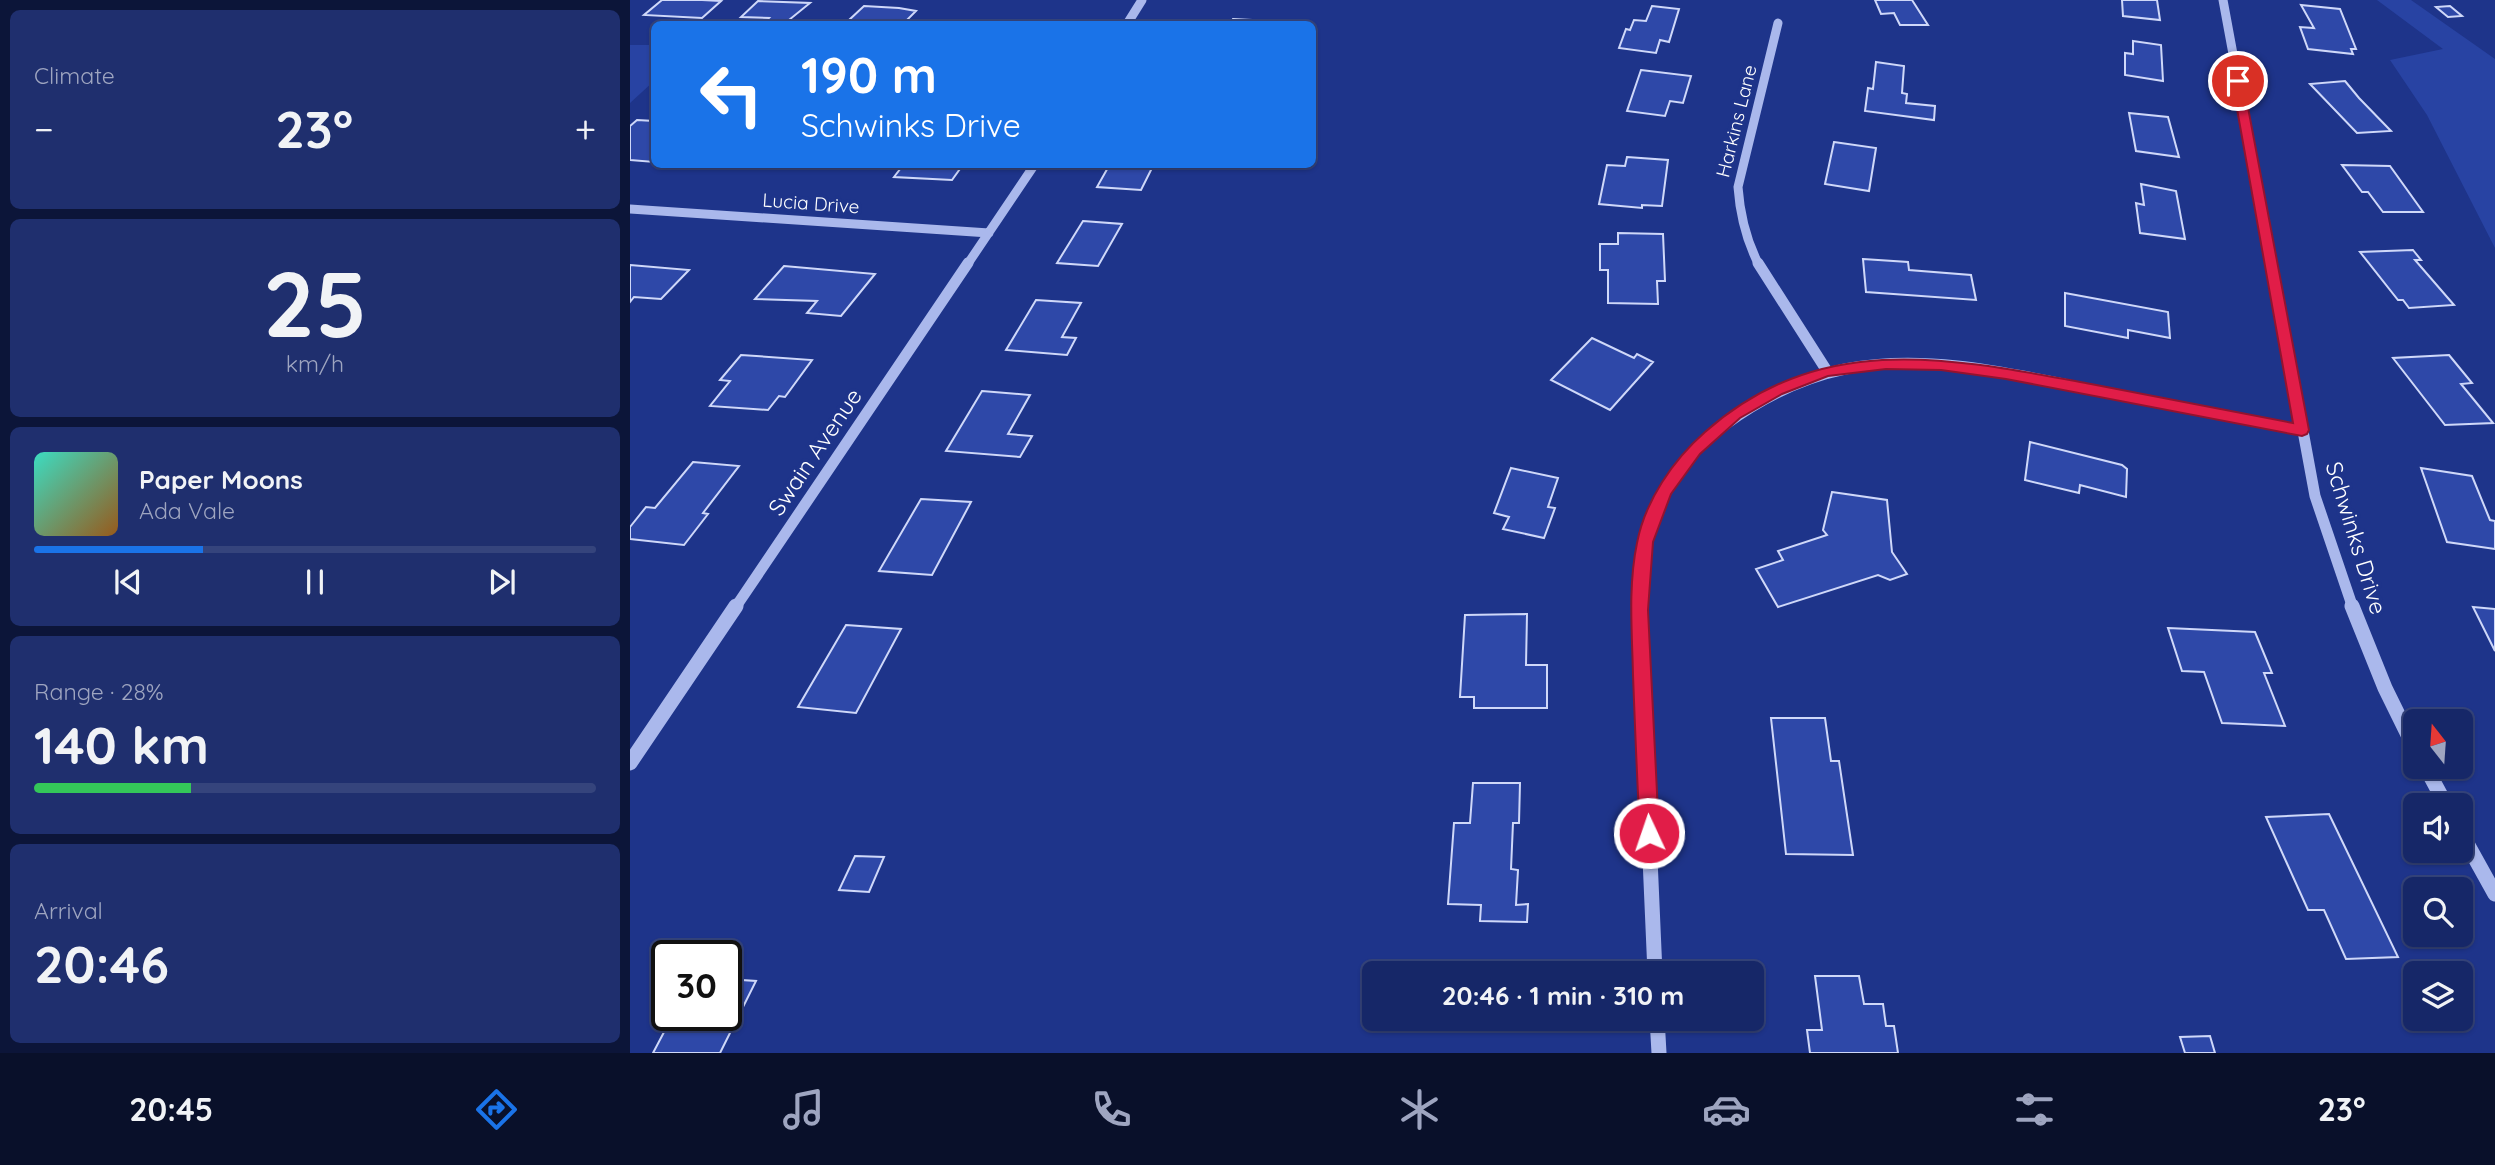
<!DOCTYPE html>
<meta charset="utf-8">
<style>
:root{--surface:#162768;--page:#1f2f6e;--text:#f1f3f6;--muted:#9ea5c0;--line:#35447c;--accent:#1a73e8}
body{margin:0;font-family:Quicksand,sans-serif;background:var(--page);color:var(--text);height:100vh;display:flex;flex-direction:column;font-size:26px;white-space:nowrap}
*{box-sizing:border-box;margin:0}
p{font-size:23px;color:var(--muted)}
.icon{flex:none;width:38px;height:38px;fill:none;stroke:currentColor;stroke-width:2;stroke-linecap:round;stroke-linejoin:round}
.map{position:relative;flex:1;overflow:hidden}
.side{display:flex;flex-direction:column;gap:10px;padding:10px;background:#0c1539;width:630px}
.side>*{flex:none}
.banner{position:absolute;left:21px;top:21px;width:665px;height:147px;border-radius:10px;box-shadow:0 2px 5px #0004,0 0 0 2px var(--line);background:#1a73e8;color:#fff;overflow:hidden}
.needle{width:46px;rotate:343deg}
.fabs{position:absolute;left:1773px;top:709px;display:grid;gap:14px}
.fabs a{display:grid;place-items:center;width:70px;height:70px;border-radius:10px;background:var(--surface);box-shadow:0 2px 5px #0004,0 0 0 2px var(--line);font-size:35px}
.speed{position:absolute;left:21px;top:940px;display:flex;gap:14px;font-size:35px;font-weight:700;text-align:center}
.speed>*{display:grid;place-content:center;width:91px;height:91px;border-radius:50%;background:var(--surface);box-shadow:0 2px 5px #0004,0 0 0 2px var(--line);line-height:1}
.speed .limit{border:4px solid #111;border-radius:10px;background:#fff;color:#111}
.pin{position:absolute;display:grid;place-items:center;width:60px;height:60px;color:#fff;margin:-30px;border:4px solid #fff;border-radius:50%;box-shadow:0 2px 7px #0007}
.me{position:absolute;width:77px;margin:-38px;rotate:357deg;stroke-linejoin:round;filter:drop-shadow(0 0 5px #0008)}
.turn{display:flex;align-items:center;gap:24px;height:147px;padding:0 35px;font-size:32px}
.turn .icon{width:91px;height:91px;stroke-width:2.5}
.turn b{display:block;font-size:49px;line-height:60px}
.big{font-size:52px;font-weight:800;line-height:1.1}
.side .widget{flex:1;display:flex;flex-direction:column;justify-content:center;gap:10px;min-width:0;padding:0 24px;border-radius:10px;background:var(--page)}
.side .dial{align-items:center;gap:0}
.dial b{font-size:91px;line-height:1}
.song{display:flex;align-items:center;gap:21px}
.cover{width:84px;height:84px;border-radius:10px;background:linear-gradient(135deg,hsl(170 70% 55%),hsl(30 70% 35%))}
.played{height:7px;border-radius:4px;background:linear-gradient(90deg,var(--accent) 30%,var(--line) 30%)}
.keys{display:flex;justify-content:space-around;direction:ltr}
.heat{display:flex;justify-content:space-between;align-items:center;font-size:38px;direction:ltr}
.charge{height:10px;border-radius:5px;background:linear-gradient(90deg,#34c759 28%,var(--line) 0)}
.trip{position:absolute;left:732px;top:961px;width:402px;height:70px;border-radius:10px;background:var(--surface);box-shadow:0 2px 5px #0004,0 0 0 2px var(--line);font-weight:800;line-height:70px;text-align:center}
.dock{display:flex;height:112px;justify-content:space-around;align-items:center;background:#09102a;color:var(--muted)}
.dock .icon{width:49px;height:49px}
.dock .on{color:var(--accent)}
.dock b{font-size:32px;color:var(--text)}
main{display:flex;flex:1;min-height:0}
.map>svg:first-child{display:block}
</style>
<main>
<section class="side">
<div class="widget"><p>Climate</p>
<div class="heat"><a>−</a><b class="big">23°</b><a>+</a></div>
</div>
<div class="widget dial"><b>25</b><p>km/h</p></div>
<div class="widget">
<div class="song"><i class="cover"></i><div><b>Paper Moons</b><p>Ada Vale</p></div></div>
<div class="played"></div>
<div class="keys"><svg class="icon" aria-label="previous" viewBox="0 0 24 24"><path d="M18 5L8 12l10 7zM5 5v14"/></svg><svg class="icon" aria-label="pause" viewBox="0 0 24 24"><path d="M8 5v14M16 5v14"/></svg><svg class="icon" aria-label="next" viewBox="0 0 24 24"><path d="M6 5l10 7-10 7zM19 5v14"/></svg></div>
</div>
<div class="widget"><p>Range · 28%</p><b class="big">140 km</b><div class="charge"></div></div>
<div class="widget"><p>Arrival</p><b class="big">20:46</b></div>
</section>
<div class="map">
<svg width="1865" height="1053" viewBox="0 0 1865 1053">
<rect width="100%" height="100%" fill="#1e348a"/>
<path fill="#2843a3" d="M1747,0H1781L1865,59V248L1797,115L1760,60L1813,49Z
M0,45H24V81L0,103Z"/>
<path fill="#2e48a8" stroke="#cfd8f9" stroke-width="2" d="M32,0H72L91,1L72,18L14,15Z
M1245,0H1282L1298,25H1270L1264,13L1251,14Z
M1492,0H1527L1530,20L1493,16Z
M128,1L180,3L154,24H133L139,18L111,17Z
M1671,5L1710,9L1726,49H1721L1723,54L1678,49L1670,27L1684,28Z
M234,6L269,8L286,11L273,24L218,21Z
M1022,6L1049,9L1039,42L1030,40L1026,53L989,48L996,29L1000,30L1004,20L1016,21Z
M1820,6L1832,16L1818,17L1806,7Z
M603,19L640,21L638,24H600Z
M1503,41L1531,45L1533,81L1495,75V53L1503,54Z
M1246,62L1274,66L1272,93L1277,94L1276,103L1305,106L1304,120L1235,111L1238,88L1243,89Z
M1011,70L1061,76L1053,103L1040,101L1035,116L997,111Z
M1715,81L1729,98L1761,131L1727,133L1680,84Z
M1499,113L1538,117L1549,157L1506,151Z
M7,120L24,121V162L0,160V126Z
M1204,142L1246,148L1239,191L1195,184Z
M997,157L1038,160L1032,206L1012,205V208L969,204L977,165L995,166Z
M79,164H146L142,169L77,166Z
M274,164H315L332,166L322,180L264,177Z
M480,164H524L511,190L467,187Z
M1712,165L1760,166L1793,212H1753L1738,192H1732Z
M1511,184L1546,191L1555,239L1510,233L1506,203L1514,205Z
M453,221L492,224L468,266L427,263Z
M988,233L1033,234L1035,281H1027L1028,304L978,303V270H970V244H988Z
M1783,250L1791,260H1785L1824,305L1779,308L1773,300H1768L1730,252Z
M1233,259L1278,262L1279,270L1341,275L1346,300L1236,292Z
M0,265L59,270L31,299L4,297L0,302Z
M154,266L245,274L211,316L177,313L187,301L125,299Z
M1435,293L1538,312L1540,338L1498,330V338L1435,326Z
M406,300L451,303L432,337L446,338L437,355L376,350Z
M962,338L1004,358L1007,354L1023,362L980,410L921,380Z
M111,355L182,360L155,397L149,396L138,410L80,406L100,381L90,380Z
M1819,355L1842,383L1831,384L1863,423L1815,425L1763,358Z
M352,391L400,395L378,434L402,436L390,457L316,451Z
M1400,442L1492,465L1497,469L1496,497L1450,485L1449,493L1395,480Z
M63,462L109,466L73,513L78,514L54,545L0,539V527L16,507L25,508Z
M881,468L928,478L918,507L925,508L914,538L873,529L879,517L864,513Z
M1791,468L1842,476L1860,520L1865,521V549L1817,542Z
M1202,492L1257,500L1262,552L1277,574L1260,580L1248,575L1148,607L1126,569L1153,560L1148,551L1197,535L1193,530Z
M291,499L341,502L302,575L249,571Z
M1843,607L1865,609V651Z
M897,614L896,665H917V708H844V697H830L835,615Z
M216,625L271,629L226,713L168,707Z
M1538,628L1625,632L1642,673H1634L1655,726L1592,723L1574,672L1552,671Z
M1141,718H1195L1201,761H1209L1223,855L1156,854Z
M843,783H890L889,823H883L881,869L888,870L886,905L898,904L897,922L850,921L851,905L818,904L824,823H840Z
M1699,814L1768,957L1716,959L1694,910H1678L1636,817Z
M225,856L254,857L239,892L209,890Z
M800,961L826,962L825,973H798Z
M1185,976H1229L1234,1004H1253L1256,1026H1264L1268,1053H1180L1177,1030H1192Z
M96,979L126,981L90,1053H23L43,1015H96Z
M1580,1036L1585,1053H1555L1550,1037Z"/>
<g fill="none" stroke-linecap="round" stroke-linejoin="round">
<path stroke="#aab8ec" stroke-width="9" d="M1593,0L1642,265
M497,24L512,0
M0,209L359,233
M337,265L405,164
M1129,265C1116,240 1110,215 1108,187L1148,23"/>
<path stroke="#aab8ec" stroke-width="11" d="M1128,263L1197,371
M1642,263L1685,496L1723,608
M105,608L338,263
M1009,608C1011,531 1032,471 1096,424C1133,397 1171,378 1215,369C1300,352 1391,376 1474,392C1540,405 1606,418 1672,430"/>
<path stroke="#aab8ec" stroke-width="15" d="M1009,606L1025,973
M1722,606L1755,688L1785,749
M0,763L106,606
M1795,766L1816,805
M1830,831L1865,894
M1027,1018L1029,1053"/>
</g>
<path fill="#e11d48" stroke="#92132f" stroke-width="2" d="M1608,77L1613,81L1679,430L1677,434L1672,436L1376,379L1311,370L1256,369L1198,376L1152,394L1110,418L1070,454L1041,494L1023,542L1018,610L1029,833L1026,840L1019,843L1012,840L1010,833C1007,780 1005,728 1003,675C1002,631 998,586 1007,543C1015,501 1043,460 1075,432C1192,329 1321,358 1461,384C1528,397 1596,410 1663,423L1602,81Z"/>
<g text-anchor="middle" stroke-width="7" stroke-linejoin="round" paint-order="stroke">
<g font-size="19" fill="#fff" stroke="#1e348a">
<text transform="translate(1106 121) rotate(-76)" y="7">Harkins Lane</text>
<text transform="translate(181 203) rotate(4)" y="7">Lucia Drive</text>
</g>
<g font-size="23" fill="#fff" stroke="#1e348a">
<text transform="translate(185 452) rotate(-56)" y="8">Swain Avenue</text>
<text transform="translate(1726 538) rotate(73)" y="8">Schwinks Drive</text>
</g>
</g>
</svg>
<div class="fabs">
<a><svg class="needle" viewBox="-14 -14 28 28"><path d="M0-13l5 13h-10z" fill="#e53935"/><path d="M0 13l5-13h-10z" fill="#9ea5c0"/></svg></a>
<a><svg class="icon" aria-label="sound" viewBox="0 0 24 24"><path d="M4 9h4l5-4v14l-5-4H4zM17 9q2 3 0 6"/></svg></a>
<a><svg class="icon" aria-label="search" viewBox="0 0 24 24"><circle cx="10" cy="10" r="6"/><path d="M15 15l6 6"/></svg></a>
<a><svg class="icon" aria-label="layers" viewBox="0 0 24 24"><path d="M12 4l9 5-9 5-9-5zM3 14l9 5 9-5"/></svg></a>
</div>
<div class="speed"><div class="limit">30</div></div>
<div class="pin" style="left:1608px;top:81px;background:#d93025"><svg class="icon" aria-label="arrive" viewBox="0 0 24 24"><path d="M6 21V4h12l-3 4 3 4H6"/></svg></div>
<svg class="me" style="left:1019px;top:833px" viewBox="-20 -20 40 40"><circle r="17" fill="#e11d48" stroke="#fff" stroke-width="3"/><path d="M0-11L8 9 0 5-8 9z" fill="#fff"/></svg>
<div class="trip">20:46 · 1 min · 310 m</div>
<div class="banner">
<div class="turn"><svg class="icon" aria-label="left" viewBox="0 0 24 24"><path d="M17 20v-9H6M10 6l-5 5 5 5"/></svg><div><b>190 m</b>Schwinks Drive</div></div>
</div>
</div>
</main>
<nav class="dock">
<b>20:45</b>
<svg class="icon on" aria-label="directions" viewBox="0 0 24 24"><path d="M12 3l9 9-9 9-9-9zM9 14v-3h6M13 9l2 2-2 2"/></svg>
<svg class="icon" aria-label="music" viewBox="0 0 24 24"><path d="M9 18V5l10-2v13"/><circle cx="6" cy="18" r="3"/><circle cx="16" cy="16" r="3"/></svg>
<svg class="icon" aria-label="phone" viewBox="0 0 24 24"><path d="M5 4h4l2 5-3 2q2 4 5 5l2-3 5 2v4C11 20 4 13 5 4z"/></svg>
<svg class="icon" aria-label="climate" viewBox="0 0 24 24"><path d="M12 3v18M4 7l16 10M4 17L20 7"/></svg>
<svg class="icon" aria-label="car" viewBox="0 0 24 24"><path d="M5 17H2v-5l4-1 3-4h7l3 4 3 1v5h-3M9 17h6M6 11h13"/><circle cx="7" cy="17" r="2"/><circle cx="17" cy="17" r="2"/></svg>
<svg class="icon" aria-label="filters" viewBox="0 0 24 24"><path d="M4 7h16M4 17h16"/><circle cx="9" cy="7" r="2"/><circle cx="15" cy="17" r="2"/></svg>
<b>23°</b>
</nav>
